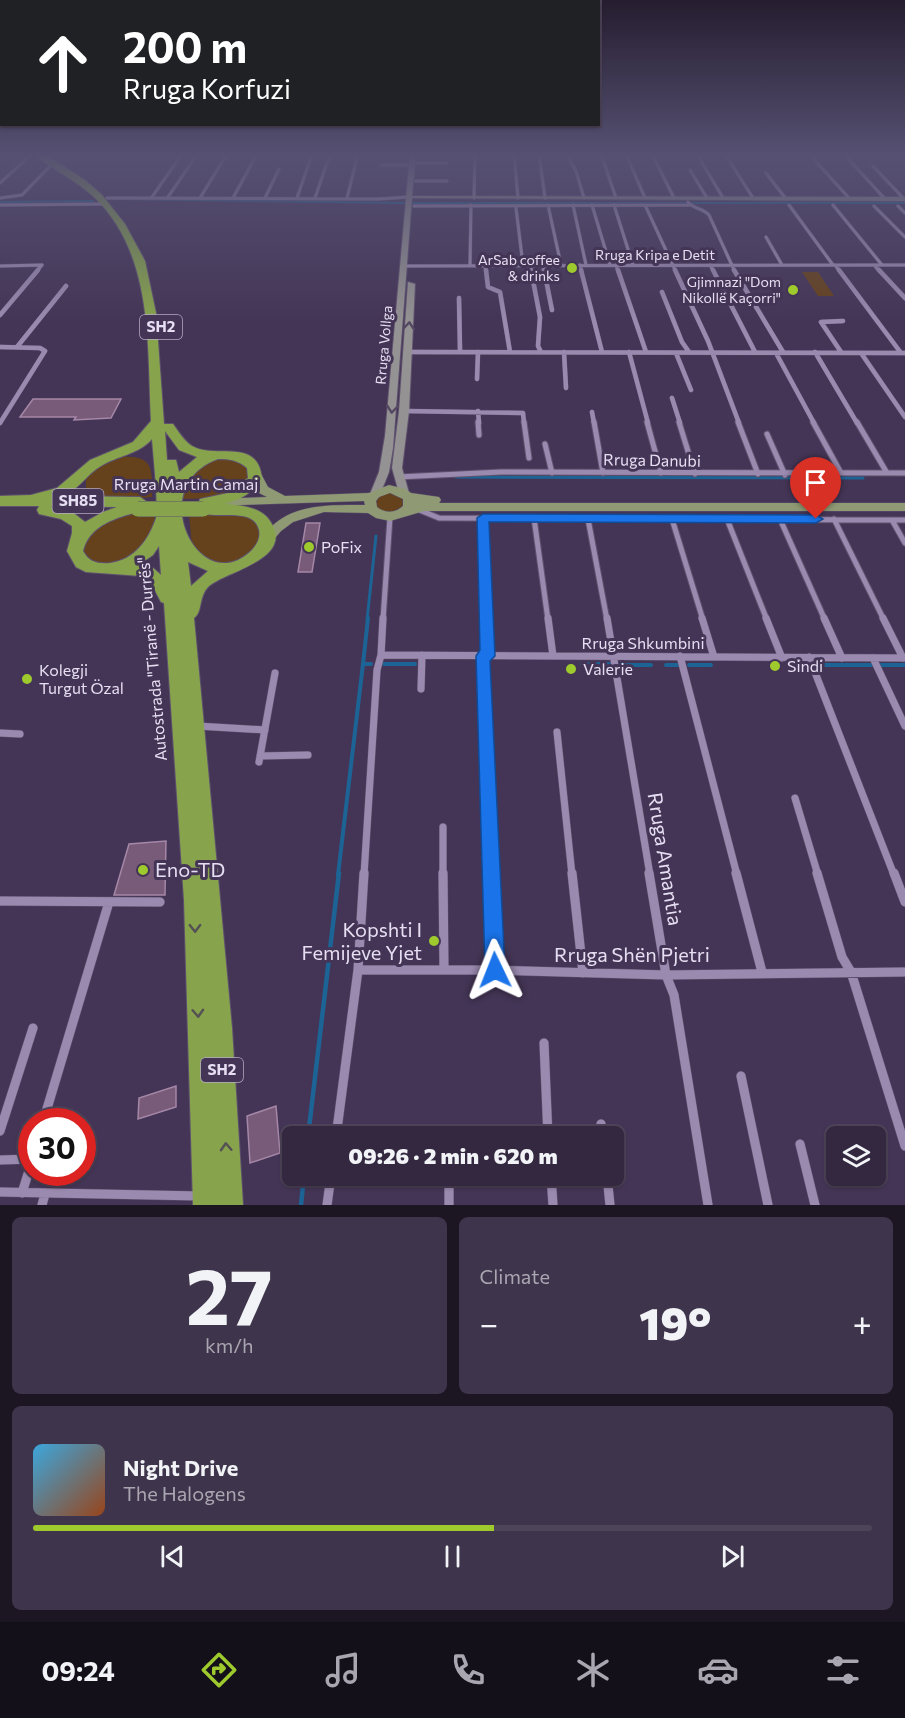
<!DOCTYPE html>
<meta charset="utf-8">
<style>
:root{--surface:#332840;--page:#3e344b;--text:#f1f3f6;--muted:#a9a6b1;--line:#4e4459;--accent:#9eca2e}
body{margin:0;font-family:Commissioner,sans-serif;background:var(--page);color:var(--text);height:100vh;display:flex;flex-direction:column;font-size:22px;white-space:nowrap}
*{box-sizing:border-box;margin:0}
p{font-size:20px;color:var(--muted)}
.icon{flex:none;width:33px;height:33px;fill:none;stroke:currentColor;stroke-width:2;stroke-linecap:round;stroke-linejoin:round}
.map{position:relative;height:1205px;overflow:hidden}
.sheet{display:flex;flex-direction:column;gap:12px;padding:12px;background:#1c1623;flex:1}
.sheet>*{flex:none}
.top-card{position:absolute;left:0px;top:0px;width:600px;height:126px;box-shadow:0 2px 4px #0004,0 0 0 2px var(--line);background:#202124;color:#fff;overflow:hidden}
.controls{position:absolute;left:826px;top:1126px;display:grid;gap:12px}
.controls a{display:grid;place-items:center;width:60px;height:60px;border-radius:9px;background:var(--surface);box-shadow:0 2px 4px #0004,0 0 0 2px var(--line);font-size:30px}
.speed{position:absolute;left:18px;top:1108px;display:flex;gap:12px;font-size:30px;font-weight:700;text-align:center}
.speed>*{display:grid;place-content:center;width:78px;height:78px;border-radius:50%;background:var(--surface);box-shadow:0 2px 4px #0004,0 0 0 2px var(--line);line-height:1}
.speed .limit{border:9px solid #d22;background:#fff;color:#111}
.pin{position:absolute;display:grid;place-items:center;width:51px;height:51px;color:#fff;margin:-62px -26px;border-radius:50% 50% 50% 0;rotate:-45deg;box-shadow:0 0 6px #0007}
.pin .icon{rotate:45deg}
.me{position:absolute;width:66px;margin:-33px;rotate:358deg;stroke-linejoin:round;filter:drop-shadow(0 0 4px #0008)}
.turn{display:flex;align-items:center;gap:21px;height:126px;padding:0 24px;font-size:27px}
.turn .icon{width:78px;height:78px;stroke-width:2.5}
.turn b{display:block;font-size:42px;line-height:51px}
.big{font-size:45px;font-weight:800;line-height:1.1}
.sheet .card{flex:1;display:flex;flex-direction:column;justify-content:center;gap:9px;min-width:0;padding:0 21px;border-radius:9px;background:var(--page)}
.sheet .dial{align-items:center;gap:0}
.dial b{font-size:78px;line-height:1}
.song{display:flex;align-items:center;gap:18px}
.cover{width:72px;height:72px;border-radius:9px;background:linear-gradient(135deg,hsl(200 70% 55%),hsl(20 70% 35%))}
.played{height:6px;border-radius:3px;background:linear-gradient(90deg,var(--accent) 55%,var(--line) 55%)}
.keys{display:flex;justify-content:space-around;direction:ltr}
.heat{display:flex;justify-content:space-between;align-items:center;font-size:33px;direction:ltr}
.sheet .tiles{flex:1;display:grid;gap:12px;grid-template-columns:1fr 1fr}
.card:last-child{grid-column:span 2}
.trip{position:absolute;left:282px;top:1126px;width:342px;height:60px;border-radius:9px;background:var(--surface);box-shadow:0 2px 4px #0004,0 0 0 2px var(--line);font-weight:800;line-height:60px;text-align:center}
.dock{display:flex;height:96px;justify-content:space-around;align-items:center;background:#14101a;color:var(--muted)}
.dock .icon{width:42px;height:42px}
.dock .current{color:var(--accent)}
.dock b{font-size:27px;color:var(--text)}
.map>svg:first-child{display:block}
</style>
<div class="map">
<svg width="905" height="1205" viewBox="0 0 905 1205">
<rect width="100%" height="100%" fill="#443556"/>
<path fill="#66421c" d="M802,272H818L834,296H818Z
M122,457C155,455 152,471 152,497C133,498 100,506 86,490V480L94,469Z
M212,458L243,461L250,474C236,499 210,498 184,499V483Z
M389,493L402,499L403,505C395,513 380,516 375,504L380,496Z
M127,513L155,514C154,521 156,531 152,537C148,543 138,554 132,557C114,567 85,568 81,545L91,528Z
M189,514L240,515L251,518L262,527L260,546L233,563L212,564L192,546Z"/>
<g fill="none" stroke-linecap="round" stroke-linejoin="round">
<path stroke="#1d6496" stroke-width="3" d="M456,477L863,478
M367,620L376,536"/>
<path stroke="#1d6496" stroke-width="4" d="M363,664L368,618
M384,664H415
M582,664H610
M621,665H651
M666,665H679
M689,665H711
M789,665H808
M815,665H872
M881,665H905
M338,875L363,664H371"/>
<path stroke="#1d6496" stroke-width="4.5" d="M308,1137L339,873
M301,1205L304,1176"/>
<path fill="#1d6496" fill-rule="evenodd" d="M117,198L404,202H905V204H404L119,200H117Z
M94,200V202H92L0,203V201Z"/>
</g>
<path fill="#785b79" stroke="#a587a7" stroke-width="1.5" d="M33,399H121L111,418L74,420L76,417H20Z
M306,523H320L312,572H298Z
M166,841L165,895H114L129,844Z
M176,1086V1107L138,1119L139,1098Z
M276,1106L280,1153L250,1163L247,1116Z"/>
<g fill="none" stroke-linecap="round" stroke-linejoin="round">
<g stroke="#5f526e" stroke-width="4">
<path id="street-far4" d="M514,154L518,198
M539,154L545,198
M566,154L576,171L584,198
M601,154L616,198
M626,154L645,198
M652,154L674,198
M697,154L723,198
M725,154L753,198
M809,154L849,198
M844,154L885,199
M417,163H447
M381,165H412
M873,166L904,199
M690,170L707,198
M766,173L786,199
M416,181H447
M0,183L32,154
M152,197L182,154
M168,197L194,159
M0,198L22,195L54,162
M107,198L379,199L408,197
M200,198L227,154
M233,198L257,154
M265,198L279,169
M297,198L312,154
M315,198L330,154
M347,198L358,154
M474,198L475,154
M688,202C693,209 703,208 709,215L735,272
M0,205L105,204
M548,205L561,265
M573,205L586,265
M592,205L610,265
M614,205L633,265
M645,205L676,272
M789,205L833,265
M833,205L882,265
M414,206L690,205
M874,206L905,237
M898,206L905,213
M516,208L523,265
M766,237L782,265
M530,265L531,272
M543,265L544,272
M580,265L582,272
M616,265L618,272
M710,265L714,272
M835,265L840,272
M874,265L880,272
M0,266L42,265
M404,266L905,265
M470,266L471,205
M485,266L486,272
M36,272L42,265"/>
</g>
<g stroke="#5f526e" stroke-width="5">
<path id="street-far3" d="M486,270L488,287L500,292L510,352
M531,270L540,317L538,346L541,352
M544,270L552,310
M581,270L602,352
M618,270L646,352
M675,270L708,341L739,423
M713,270L755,352
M734,270L783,352
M839,270L901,353
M879,270L905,298
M662,292L682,342L689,352
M459,298L460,351
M0,315L38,270
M0,347L40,348L45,351L0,423
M17,347L66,286
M407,352L905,353
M564,352L566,388
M629,352L648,423
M815,352L857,423
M841,352L821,322L843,321
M676,353L691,390
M776,353L814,423
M861,353L905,417
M477,379L478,352
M672,398L680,423
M404,411L523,413L524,423
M478,411L479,423
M592,412L594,423"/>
</g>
<g stroke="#5f526e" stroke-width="7">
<path id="street-far2" d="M478,422L479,435
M524,422L529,458
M594,422L603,473
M647,422L661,473
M679,422L695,474
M738,422L758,474
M813,422L841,473
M857,422L887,473
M767,434L785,475
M545,444L552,473
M398,477L501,472L905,473
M417,509L439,518L905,520
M483,518L487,620
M534,518L548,620
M588,519L607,620
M672,519L703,620
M727,519L767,620
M780,519L825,620
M834,519L884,620
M892,520L905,543
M383,620L390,517"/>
</g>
<g stroke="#5f526e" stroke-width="8">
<path id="street-far1" d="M487,618L488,656
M548,618L553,656
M607,618L650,875
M702,618L714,657
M766,618L782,658
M824,618L842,658
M883,618L903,658
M381,655L905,658
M483,656L491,875
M680,656L737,875
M809,657L894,875
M873,658L905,726
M421,689L422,655
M197,726L265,730
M557,732L572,875
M0,733L20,734
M260,756L308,755
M259,762L275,673
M795,798L818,875
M443,827V875
M364,875L377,670L381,655L383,618"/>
</g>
<g stroke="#5f526e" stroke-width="10">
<path id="street" d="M443,873L444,970
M491,873L495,970
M572,873L583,973
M649,873L666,975L674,995L708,1205
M736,873L762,972
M817,873L842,957L851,972L905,1146
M894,873L905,902
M0,901L160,902
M358,970H495L666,975L905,972
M544,1043L548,1137
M741,1076L768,1205
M43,1122L109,902
M601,1124L602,1137
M0,1131L33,1028
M336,1137L358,970L364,873
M800,1144L815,1205
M0,1160L32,1159
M551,1176L553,1205
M607,1176L610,1205
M449,1187V1205
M0,1192L200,1196
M22,1193L32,1161
M42,1205L45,1194
M327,1205L331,1176"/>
</g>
<g stroke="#5f526e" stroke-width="2">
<path id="secondary" d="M410,154H416L412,196L905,197V201L412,198L393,448L389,472L379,497L375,498L370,494L379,472L385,436Z
M900,154H905V158Z
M408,282L415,284L409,411L402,468L409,493L404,497L399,493L392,468L399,411Z"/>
</g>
<g stroke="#5f526e" stroke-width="1">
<path id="primary" d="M256,471L260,472L268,487L285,496L369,493L389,485L405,489L411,493L439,497L441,500L439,503H905V511H424L390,521L376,518L368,513L324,512L293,522L281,531L270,544H262L260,541C283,503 325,505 365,505L364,501L208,506L206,503L208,500L212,499L267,497L259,493L250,475ZM390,493L403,499V506C395,513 386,514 377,507L376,501L379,497Z"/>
</g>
<g stroke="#5f526e" stroke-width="2">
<path id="highway" d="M34,154H44L85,180L102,195L125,224L145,261L156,313L164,424H173C178,431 184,441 192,446C216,460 258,436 262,479C253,493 240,500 224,504C240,505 261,507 270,521C296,559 226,571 209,586C198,596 203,612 194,618L232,1028L243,1205H193L184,900L164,603L161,602L152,585L141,576L86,572L76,567L67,551L72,533V526L61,519L39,514L37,510L39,506H0V496L31,495L57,488L90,460L133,442L151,421C147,345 154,254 94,197C76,180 53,170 34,154ZM165,431L179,450L197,457L179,472L176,460H167ZM152,439C153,452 159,510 156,518C149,539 135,560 110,563C97,564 89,562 83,551C89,527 112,519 134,513L135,507L145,506L147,502L140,497L64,496C79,489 87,474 101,466C117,456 139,454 152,439ZM218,459C229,459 238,460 247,468L248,478L228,493L200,499L196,509C205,523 250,505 258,527C262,536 257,545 251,551C199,600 143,486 218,459ZM50,506L117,507L103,512L85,522L71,511ZM159,546L161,575L152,567L140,564L153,555ZM188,562L208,571L191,586Z"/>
</g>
<use href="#street-far4" stroke="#9a8aaf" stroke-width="3"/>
<use href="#street-far3" stroke="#9a8aaf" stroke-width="4.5"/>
<use href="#street-far2" stroke="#9a8aaf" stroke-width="5"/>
<use href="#street-far1" stroke="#9a8aaf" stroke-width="7"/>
<use href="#street" stroke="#9a8aaf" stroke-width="9"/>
<use href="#secondary" fill="#949292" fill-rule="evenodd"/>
<use href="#primary" fill="#8f9a74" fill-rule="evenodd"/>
<use href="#highway" fill="#87a44d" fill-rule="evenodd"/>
<g stroke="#5f526e" stroke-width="16" stroke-linecap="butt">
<path id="highway-bridge" d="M138,509H203"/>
</g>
<use href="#highway-bridge" stroke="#87a44d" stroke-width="15"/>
</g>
<defs><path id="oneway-chevron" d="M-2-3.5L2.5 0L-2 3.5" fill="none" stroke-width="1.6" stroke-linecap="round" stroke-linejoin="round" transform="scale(1.5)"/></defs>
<g stroke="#544862">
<use href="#oneway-chevron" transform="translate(409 326) rotate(-85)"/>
<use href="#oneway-chevron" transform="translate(392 409) rotate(96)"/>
</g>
<g stroke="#555154">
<use href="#oneway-chevron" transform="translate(195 928) rotate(89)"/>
<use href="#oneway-chevron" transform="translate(198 1013) rotate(87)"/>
<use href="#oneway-chevron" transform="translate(226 1147) rotate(-93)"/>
</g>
<linearGradient id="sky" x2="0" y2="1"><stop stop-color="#251d2f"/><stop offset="0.48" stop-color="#565173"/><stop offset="1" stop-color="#565173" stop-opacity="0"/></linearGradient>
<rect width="905" height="323" fill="url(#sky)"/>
<path fill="#1a73e8" stroke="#114b97" stroke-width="1.5" d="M483,514L816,515L823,519L816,523L489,522L495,656L490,661L505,970L502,977L495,980L488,977L485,970L476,656L480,650L477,518Z"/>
<g fill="#9eca2e" stroke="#443556" stroke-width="2">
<circle cx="572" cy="268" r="6"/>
<circle cx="793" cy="290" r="6"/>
<circle cx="309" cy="547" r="6"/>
<circle cx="775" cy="666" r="6"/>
<circle cx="571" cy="669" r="6"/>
<circle cx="27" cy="679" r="6"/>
<circle cx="143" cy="870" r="6"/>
<circle cx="434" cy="941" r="6"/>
</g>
<g text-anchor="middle" stroke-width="6" stroke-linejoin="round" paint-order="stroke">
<g font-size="14" fill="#e6def2" stroke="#443556">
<text x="655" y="260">Rruga Kripa e Detit</text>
<text transform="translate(384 345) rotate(-85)" y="5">Rruga Vollga</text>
</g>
<g font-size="14" fill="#e6def2" stroke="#443556" text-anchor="end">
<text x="560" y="265">ArSab coffee<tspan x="560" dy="16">&amp; drinks</tspan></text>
<text x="781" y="287">Gjimnazi "Dom<tspan x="781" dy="16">Nikollë Kaçorri"</tspan></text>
</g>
<g fill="#443556" stroke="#b5abc3" stroke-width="1.5">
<rect x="140" y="315" width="42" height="24" rx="4.5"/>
<rect x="52.5" y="489" width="51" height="24" rx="4.5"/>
<rect x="201" y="1058" width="42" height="24" rx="4.5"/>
</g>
<g font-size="15" font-weight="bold" fill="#e6def2">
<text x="161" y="332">SH2</text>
<text x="78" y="506">SH85</text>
<text x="222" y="1075">SH2</text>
</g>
<g font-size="16" fill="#e6def2" stroke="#443556">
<text transform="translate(652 460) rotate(1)" y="6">Rruga Danubi</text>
<text x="186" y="490">Rruga Martin Camaj</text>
<text x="643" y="649">Rruga Shkumbini</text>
<text transform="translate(152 659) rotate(-95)" y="6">Autostrada "Tiranë - Durrës"</text>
</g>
<g font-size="16" fill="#e6def2" stroke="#443556" text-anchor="start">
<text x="321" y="553">PoFix</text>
<text x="787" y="672">Sindi</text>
<text x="583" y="675">Valerie</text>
<text x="39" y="676">Kolegji<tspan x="39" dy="18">Turgut Özal</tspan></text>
</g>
<g font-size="20" fill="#e6def2" stroke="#443556">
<text transform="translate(665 859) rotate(81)" y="7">Rruga Amantia</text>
<text x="632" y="962">Rruga Shën Pjetri</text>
</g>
<g font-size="20" fill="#e6def2" stroke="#443556" text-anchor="start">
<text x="155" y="877">Eno-TD</text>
<text x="422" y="937" text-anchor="end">Kopshti I<tspan x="422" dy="23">Femijeve Yjet</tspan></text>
</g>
</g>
</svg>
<div class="controls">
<a><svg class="icon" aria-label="layers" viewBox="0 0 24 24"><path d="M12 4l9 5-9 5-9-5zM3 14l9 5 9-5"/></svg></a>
</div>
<div class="speed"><div class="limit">30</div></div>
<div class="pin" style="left:816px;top:519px;background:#d93025"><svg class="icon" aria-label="arrive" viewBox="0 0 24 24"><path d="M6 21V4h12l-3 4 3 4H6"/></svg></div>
<svg class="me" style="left:495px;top:970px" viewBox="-20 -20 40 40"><path d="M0-17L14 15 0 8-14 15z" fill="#1a73e8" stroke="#fff" stroke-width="4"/></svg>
<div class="trip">09:26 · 2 min · 620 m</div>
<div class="top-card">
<div class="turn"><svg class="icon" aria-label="ahead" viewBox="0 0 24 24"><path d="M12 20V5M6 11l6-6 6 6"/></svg><div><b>200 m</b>Rruga Korfuzi</div></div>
</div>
</div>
<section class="sheet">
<div class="tiles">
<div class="card dial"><b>27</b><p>km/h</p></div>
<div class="card"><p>Climate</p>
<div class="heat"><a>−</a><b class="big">19°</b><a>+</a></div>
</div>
<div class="card">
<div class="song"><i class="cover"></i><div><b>Night Drive</b><p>The Halogens</p></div></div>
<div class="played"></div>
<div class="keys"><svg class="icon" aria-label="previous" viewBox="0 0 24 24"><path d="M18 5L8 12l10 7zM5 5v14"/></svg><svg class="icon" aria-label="pause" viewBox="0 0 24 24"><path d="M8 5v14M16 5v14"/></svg><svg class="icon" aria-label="next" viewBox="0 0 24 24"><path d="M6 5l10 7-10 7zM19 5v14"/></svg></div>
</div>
</div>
</section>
<nav class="dock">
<b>09:24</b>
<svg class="icon current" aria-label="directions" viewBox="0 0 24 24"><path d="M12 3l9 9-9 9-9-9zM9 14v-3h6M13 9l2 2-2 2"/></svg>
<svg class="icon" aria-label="music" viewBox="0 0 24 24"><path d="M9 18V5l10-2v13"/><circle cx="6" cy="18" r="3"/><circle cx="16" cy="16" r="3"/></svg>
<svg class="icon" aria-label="phone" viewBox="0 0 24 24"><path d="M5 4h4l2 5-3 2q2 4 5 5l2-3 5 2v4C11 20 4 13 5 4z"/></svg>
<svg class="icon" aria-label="climate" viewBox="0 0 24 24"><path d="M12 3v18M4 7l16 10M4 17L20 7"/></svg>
<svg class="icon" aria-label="car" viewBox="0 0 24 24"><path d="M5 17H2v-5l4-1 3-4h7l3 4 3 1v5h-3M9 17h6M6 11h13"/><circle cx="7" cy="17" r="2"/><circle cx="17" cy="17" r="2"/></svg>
<svg class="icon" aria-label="filters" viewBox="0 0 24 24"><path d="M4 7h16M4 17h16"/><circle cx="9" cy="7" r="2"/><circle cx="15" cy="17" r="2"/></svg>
</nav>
